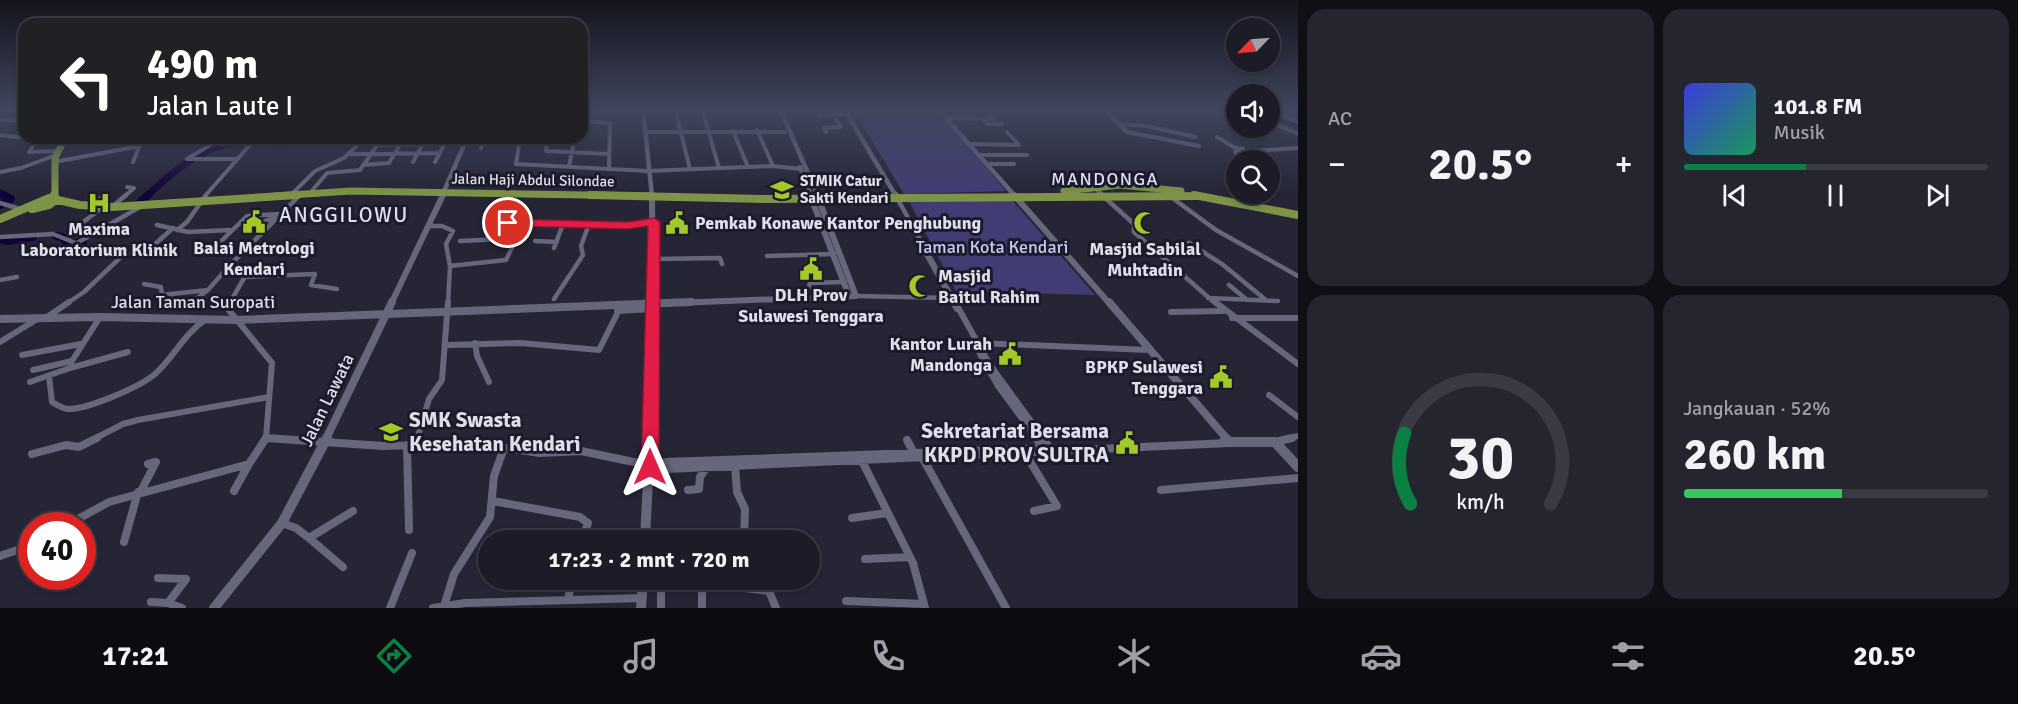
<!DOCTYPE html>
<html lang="id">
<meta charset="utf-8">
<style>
:root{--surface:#1c1c28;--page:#252530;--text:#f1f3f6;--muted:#a0a1a8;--line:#3a3a45;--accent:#0b8043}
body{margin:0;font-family:Signika,sans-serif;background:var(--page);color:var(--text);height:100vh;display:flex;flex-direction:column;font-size:22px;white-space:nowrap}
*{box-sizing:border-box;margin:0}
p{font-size:20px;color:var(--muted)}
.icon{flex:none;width:33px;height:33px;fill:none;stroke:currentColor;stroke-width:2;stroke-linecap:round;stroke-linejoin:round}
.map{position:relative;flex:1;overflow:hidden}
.side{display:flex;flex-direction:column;gap:9px;padding:9px;background:#0f0f16;width:720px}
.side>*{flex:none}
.hud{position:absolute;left:18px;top:18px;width:570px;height:126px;border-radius:18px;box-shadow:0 3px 9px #0003,0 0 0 2px var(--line);background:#202124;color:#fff;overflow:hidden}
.needle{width:39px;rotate:245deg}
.fabs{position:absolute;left:1226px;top:18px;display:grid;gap:12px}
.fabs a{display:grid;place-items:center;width:54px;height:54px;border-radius:50%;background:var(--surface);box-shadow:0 3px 9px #0003,0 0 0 2px var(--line);font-size:30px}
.speed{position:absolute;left:18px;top:512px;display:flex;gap:12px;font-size:30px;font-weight:700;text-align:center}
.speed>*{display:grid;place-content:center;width:78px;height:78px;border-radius:50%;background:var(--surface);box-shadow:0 3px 9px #0003,0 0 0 2px var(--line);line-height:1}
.speed .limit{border:9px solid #d22;background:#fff;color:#111}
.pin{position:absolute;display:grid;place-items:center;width:51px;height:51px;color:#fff;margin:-26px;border:3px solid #fff;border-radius:50%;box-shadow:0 2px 6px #0007}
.me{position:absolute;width:66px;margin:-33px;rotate:0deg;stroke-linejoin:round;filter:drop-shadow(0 0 4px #0008)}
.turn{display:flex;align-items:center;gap:21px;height:126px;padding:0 30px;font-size:27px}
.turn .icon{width:78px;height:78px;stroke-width:2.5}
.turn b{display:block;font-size:42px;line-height:51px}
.big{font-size:45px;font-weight:700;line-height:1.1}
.side .tile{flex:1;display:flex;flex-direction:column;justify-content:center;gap:9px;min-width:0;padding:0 21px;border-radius:18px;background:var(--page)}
.side .dial{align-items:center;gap:0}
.dial svg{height:156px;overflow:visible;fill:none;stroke:var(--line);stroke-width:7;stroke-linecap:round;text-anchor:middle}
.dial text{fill:var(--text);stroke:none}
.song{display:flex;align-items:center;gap:18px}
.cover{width:72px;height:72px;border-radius:9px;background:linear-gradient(135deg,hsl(240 70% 55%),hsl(150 70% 35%))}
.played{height:6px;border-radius:3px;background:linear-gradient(90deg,var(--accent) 40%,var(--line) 40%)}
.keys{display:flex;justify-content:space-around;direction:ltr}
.heat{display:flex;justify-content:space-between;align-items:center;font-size:33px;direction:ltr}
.charge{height:9px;border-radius:4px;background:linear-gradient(90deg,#34c759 52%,var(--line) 0)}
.side .tiles{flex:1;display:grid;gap:9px;grid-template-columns:repeat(2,1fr)}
.trip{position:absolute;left:478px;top:530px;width:342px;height:60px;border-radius:30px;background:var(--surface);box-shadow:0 3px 9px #0003,0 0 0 2px var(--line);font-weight:700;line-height:60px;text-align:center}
.dock{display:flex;height:96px;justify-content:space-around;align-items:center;background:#0b0b10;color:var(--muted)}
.dock .icon{width:42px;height:42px}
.dock .on{color:var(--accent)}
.dock b{font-size:27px;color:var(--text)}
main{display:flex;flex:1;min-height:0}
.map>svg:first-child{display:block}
</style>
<main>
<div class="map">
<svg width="1298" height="608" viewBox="0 0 1298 608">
<rect width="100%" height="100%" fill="#252536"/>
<path fill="#413d74" d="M853,109H937L1006,191L904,194Z
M909,201H1013L1095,295L956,291Z"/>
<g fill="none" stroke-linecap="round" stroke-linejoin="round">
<path stroke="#100337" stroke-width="4" d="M1269,115L1298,127"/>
<path stroke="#100337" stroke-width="7" d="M0,193L6,196
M147,196C175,169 210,140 252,141C271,141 286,147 303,138"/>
<path stroke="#100337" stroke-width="8" d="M0,205L11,199L3,195
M132,210L148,195
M56,236L62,237L69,245L83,241
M0,239L7,241L33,237"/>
<path stroke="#67677c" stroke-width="4" d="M675,109L690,169
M702,109L719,168
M1104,109L1127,132L1199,146
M1269,110L1298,122
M0,111L20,109
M819,115L846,114
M947,118L993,119L987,109
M982,119L988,124H1002
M0,120H24
M582,121L610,123L609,168
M1269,121L1298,134
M1120,124L1147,126L1195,137
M757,130L773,166
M733,131L748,167
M644,132H785
M826,132L824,128L841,127L834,115
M0,135L24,138
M1217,137L1235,148L1243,149
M25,138L37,140L29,152L57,151
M222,138L187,159H237
M520,138L516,164L648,171L773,166L801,169
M547,138L546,151L609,154
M193,141L195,138
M303,141L307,138
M970,144L1019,145L1007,132
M377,145L445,144
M481,148L485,138
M1235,152L1298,148
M350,154L440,153
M979,155H1027
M54,162L135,147L158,138
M133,162L140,145
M413,162L426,138
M435,162L448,138
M987,164H1014
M363,165L389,163L404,138
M569,166L575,138
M0,172L21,168L56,155
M1095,188L1104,196
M310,193L327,173L360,170L382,138
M292,194L315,171L344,158L365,138
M125,196L134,188L127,187
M205,196L256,138"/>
<path stroke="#67677c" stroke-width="4.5" d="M1102,195L1134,224V232L1216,304
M1171,197L1216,230L1298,276
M897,198L956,304
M0,203L20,209
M92,205L105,195
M113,206L126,195
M495,214L492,221L494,222L628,226L654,222
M157,225L188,232L230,230
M429,226H442L453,231L446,244L450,266L448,304
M248,227L274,218
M177,230L187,222L206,195
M70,232L103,207
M0,237L53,234L78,244
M460,241L502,239L508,223
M535,241L557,242
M77,243L140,207
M554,248L563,224
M1153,248L1189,243L1222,264L1266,300
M923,249L954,304
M209,253L247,216L279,214
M767,256L834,254
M652,259L720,258L722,264
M450,266L506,260L524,223
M245,277L315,274L311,285L337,289
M0,280L17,277
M144,284L161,287L162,295L208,290L229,266
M1229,285L1246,299
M803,290L808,289L810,283L845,282
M172,294L171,300L196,299L208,290
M856,296L951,298
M1208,298L1278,301
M554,299L583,255L581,246L589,224
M66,304L84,292L124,254H144L173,228
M229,304L247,273L244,269L229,266L300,195"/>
<path stroke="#67677c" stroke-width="6" d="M229,302L228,309L272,363L266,438L282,439
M953,302L957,309
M955,302L990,365L1044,439
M1215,302L1298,364
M617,311L653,309
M1171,312L1223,311
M47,317L69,302
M1232,318H1298
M973,341L998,386L1037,439
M0,342L39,318
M475,343L477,356L489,382
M978,343L1149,350
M448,345L521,343L599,350L622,304
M22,355L81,344
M70,368L128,352
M33,370L72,361L100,317
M49,376L52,402C57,405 63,409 69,409C88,409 140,387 155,374C174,357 184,334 205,320
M30,382L70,368L71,365
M1269,395L1298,417
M94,439L123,424L138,420L269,397
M417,439L429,399L442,380L448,302
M1286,439L1298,436"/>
<path stroke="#67677c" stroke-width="8" d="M266,438L383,446L473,443L540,453L581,451L667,469L1229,443
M1036,438L1044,448
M1042,438L1050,448
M907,440L914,453
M1275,442L1292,438
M415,444L417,438
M407,445L409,530
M1025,453L1057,506L1034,511
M32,454L66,445L79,447L97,438
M922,457L1006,608
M862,461L913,563L925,608
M655,466L666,462L1050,448
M735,466L737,492L745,509L744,540
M688,490L699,489L700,477L707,467
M1161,490L1298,478
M141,491L156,462L148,464
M234,491L249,464
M493,501L580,517L588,523L582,540
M852,518L887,513
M282,523L296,528L309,538L353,511
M67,525L109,502L249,464L266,438
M309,538L343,567
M124,542L138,492
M0,556L32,545
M865,559L910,557
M158,578L186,579L168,603
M661,579V608
M702,579V608
M741,579L745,588L769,591L776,608
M568,600L572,579
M846,601L924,604
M151,602L168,603L182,608
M444,606L454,574L490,517L494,476L504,448
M390,608L412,553
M433,608L465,603L642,598"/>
<path stroke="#67677c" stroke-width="4.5" d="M643,109L652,196
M780,109L818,196
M844,109L896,196
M938,109L1015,196
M800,167L811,196
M442,196L467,138"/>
<path stroke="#67677c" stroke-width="6" d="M652,195L653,304
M810,195L849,296
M896,195L897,197
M1014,195L1110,304
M391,304L443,195
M652,304L856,296L817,195"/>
<path stroke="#67677c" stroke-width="8" d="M1109,302L1227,439
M0,319L100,317L236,320L691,302
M326,439L392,302
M650,439L653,302"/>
<path stroke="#67677c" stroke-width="10" d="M1225,438L1229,442H1275L1298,467
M645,540L650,438
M214,608L282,523L327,438
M641,608L643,579"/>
<path stroke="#7d9347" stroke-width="7" d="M1064,191L1120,185L1181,191
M1194,195L1200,196
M55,196V158L65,138
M275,196L351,191L649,196
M1184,196H1198"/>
<path stroke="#7d9347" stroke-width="8" d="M54,195L55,198
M590,195L765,199L1198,196
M1194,195L1298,215
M32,209L49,205L57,199
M0,219L49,198L80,205L112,207L297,195"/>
</g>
<linearGradient id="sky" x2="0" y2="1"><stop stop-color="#14141e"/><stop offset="0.56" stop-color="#40465d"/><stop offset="1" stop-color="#40465d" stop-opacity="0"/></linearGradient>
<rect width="1298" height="195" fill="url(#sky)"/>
<path fill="#e11d48" stroke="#92132f" stroke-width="1.5" d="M654,218L660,222L659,467L656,472H644L641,467L648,226L628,229L508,226L502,223L508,219L628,222Z"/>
<defs>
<g id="university-bare" transform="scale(1.8)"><path d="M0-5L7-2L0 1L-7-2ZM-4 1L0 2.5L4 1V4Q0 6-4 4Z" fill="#a2c927" stroke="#1b1b2c" stroke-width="2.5" paint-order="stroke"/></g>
<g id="hospital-bare" transform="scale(1.8)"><path d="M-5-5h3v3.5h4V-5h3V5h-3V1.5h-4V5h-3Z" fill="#a2c927" stroke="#1b1b2c" stroke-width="2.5" paint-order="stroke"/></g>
<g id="civic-bare" transform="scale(1.8)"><path d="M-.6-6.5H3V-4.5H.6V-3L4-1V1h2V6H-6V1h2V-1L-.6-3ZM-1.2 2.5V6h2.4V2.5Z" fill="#a2c927" stroke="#1b1b2c" stroke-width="2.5" paint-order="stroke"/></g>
<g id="mosque-bare" transform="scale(1.8)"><path d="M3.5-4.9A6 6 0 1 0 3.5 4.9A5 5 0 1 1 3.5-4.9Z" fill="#a2c927" stroke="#1b1b2c" stroke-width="2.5" paint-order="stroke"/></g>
<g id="school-bare" transform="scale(1.8)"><path d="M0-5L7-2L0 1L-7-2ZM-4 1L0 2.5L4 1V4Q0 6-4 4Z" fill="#a2c927" stroke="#1b1b2c" stroke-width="2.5" paint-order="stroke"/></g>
</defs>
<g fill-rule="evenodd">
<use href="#university-bare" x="782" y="190"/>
<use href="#hospital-bare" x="99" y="203"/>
<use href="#civic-bare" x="254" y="222"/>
<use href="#civic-bare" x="677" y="223"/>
<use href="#mosque-bare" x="1145" y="223"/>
<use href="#civic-bare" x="811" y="269"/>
<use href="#mosque-bare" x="920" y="286"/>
<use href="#civic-bare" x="1010" y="354"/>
<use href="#civic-bare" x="1221" y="377"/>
<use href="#school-bare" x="391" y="432"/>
<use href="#civic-bare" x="1127" y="443"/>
</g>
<g text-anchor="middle" stroke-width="6" stroke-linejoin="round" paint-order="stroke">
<g font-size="15" fill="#dedeea" stroke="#1b1b2c">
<text transform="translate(533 180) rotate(1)" y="5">Jalan Haji Abdul Silondae</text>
</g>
<g font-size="15" font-weight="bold" fill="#dedeea" stroke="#1b1b2c" text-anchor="start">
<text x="800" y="186">STMIK Catur<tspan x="800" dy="17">Sakti Kendari</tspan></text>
</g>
<g font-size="18" letter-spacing="1.5" fill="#dddef5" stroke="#1b1b2c">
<text x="1105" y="185">MANDONGA</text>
</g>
<g font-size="18" font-weight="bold" fill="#dedeea" stroke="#1b1b2c">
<text x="695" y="229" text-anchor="start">Pemkab Konawe Kantor Penghubung</text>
<text x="99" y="235">Maxima<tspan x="99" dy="21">Laboratorium Klinik</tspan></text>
<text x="254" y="254">Balai Metrologi<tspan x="254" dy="21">Kendari</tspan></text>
<text x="1145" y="255">Masjid Sabilal<tspan x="1145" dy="21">Muhtadin</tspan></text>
<text x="938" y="282" text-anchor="start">Masjid<tspan x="938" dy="21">Baitul Rahim</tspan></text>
<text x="811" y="301">DLH Prov<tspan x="811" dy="21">Sulawesi Tenggara</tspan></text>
<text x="992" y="350" text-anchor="end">Kantor Lurah<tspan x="992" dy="21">Mandonga</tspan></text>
<text x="1203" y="373" text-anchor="end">BPKP Sulawesi<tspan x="1203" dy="21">Tenggara</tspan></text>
</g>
<g font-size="18" fill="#c8c9f4" stroke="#1b1b2c">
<text x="992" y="253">Taman Kota Kendari</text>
</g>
<g font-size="18" fill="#dedeea" stroke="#1b1b2c">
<text x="193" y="308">Jalan Taman Suropati</text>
<text transform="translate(327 400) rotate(-64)" y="6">Jalan Lawata</text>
</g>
<g font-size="21" letter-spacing="1.5" fill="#dddef5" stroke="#1b1b2c">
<text x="344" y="222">ANGGILOWU</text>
</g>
<g font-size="21" font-weight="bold" fill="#dedeea" stroke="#1b1b2c" text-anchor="start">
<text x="409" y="427">SMK Swasta<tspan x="409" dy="24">Kesehatan Kendari</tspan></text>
<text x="1109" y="438" text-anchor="end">Sekretariat Bersama<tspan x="1109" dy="24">KKPD PROV SULTRA</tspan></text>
</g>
</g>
</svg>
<div class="fabs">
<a><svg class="needle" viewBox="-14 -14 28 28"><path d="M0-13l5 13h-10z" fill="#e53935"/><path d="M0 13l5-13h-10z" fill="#a0a1a8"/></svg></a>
<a><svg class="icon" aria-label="sound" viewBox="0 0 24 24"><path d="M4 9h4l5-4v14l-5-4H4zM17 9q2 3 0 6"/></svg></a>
<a><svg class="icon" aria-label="search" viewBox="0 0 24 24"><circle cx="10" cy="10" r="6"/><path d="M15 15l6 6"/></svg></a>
</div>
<div class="speed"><div class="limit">40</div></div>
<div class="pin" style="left:508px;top:223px;background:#d93025"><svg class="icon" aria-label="arrive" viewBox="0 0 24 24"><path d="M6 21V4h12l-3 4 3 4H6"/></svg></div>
<svg class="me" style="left:650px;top:467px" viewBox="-20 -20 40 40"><path d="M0-17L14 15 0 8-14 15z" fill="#e11d48" stroke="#fff" stroke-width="4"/></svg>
<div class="trip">17:23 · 2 mnt · 720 m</div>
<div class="hud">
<div class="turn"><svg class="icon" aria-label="left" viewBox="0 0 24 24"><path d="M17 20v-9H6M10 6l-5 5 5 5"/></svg><div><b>490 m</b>Jalan Laute I</div></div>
</div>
</div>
<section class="side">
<div class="tiles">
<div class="tile"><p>AC</p>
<div class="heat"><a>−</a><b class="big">20.5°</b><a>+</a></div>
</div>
<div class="tile">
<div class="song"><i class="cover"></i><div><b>101.8 FM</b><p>Musik</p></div></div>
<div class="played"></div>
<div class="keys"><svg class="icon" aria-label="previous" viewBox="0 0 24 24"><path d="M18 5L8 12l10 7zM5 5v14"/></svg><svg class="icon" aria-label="pause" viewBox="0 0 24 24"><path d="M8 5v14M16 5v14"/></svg><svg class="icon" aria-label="next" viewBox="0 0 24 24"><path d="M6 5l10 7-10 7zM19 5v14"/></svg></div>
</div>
<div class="tile dial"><svg viewBox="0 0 100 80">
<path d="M14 69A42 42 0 1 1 86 69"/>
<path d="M14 69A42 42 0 0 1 11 33" stroke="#0b8043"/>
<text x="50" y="56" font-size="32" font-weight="700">30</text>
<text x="50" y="72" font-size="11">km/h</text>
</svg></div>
<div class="tile"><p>Jangkauan · 52%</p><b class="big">260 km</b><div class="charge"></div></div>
</div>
</section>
</main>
<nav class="dock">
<b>17:21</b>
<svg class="icon on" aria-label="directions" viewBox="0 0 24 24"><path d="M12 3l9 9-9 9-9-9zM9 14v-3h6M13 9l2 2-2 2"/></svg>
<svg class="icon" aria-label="music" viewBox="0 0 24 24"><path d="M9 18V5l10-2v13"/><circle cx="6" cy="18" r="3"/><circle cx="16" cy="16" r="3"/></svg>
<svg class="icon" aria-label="phone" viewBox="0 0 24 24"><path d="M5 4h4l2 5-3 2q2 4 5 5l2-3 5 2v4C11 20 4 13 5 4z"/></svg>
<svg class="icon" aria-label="climate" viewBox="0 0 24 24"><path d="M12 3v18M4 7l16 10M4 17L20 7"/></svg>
<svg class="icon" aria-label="car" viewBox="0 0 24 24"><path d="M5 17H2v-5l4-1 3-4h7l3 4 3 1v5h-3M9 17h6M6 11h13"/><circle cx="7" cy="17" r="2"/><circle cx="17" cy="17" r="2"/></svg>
<svg class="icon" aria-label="filters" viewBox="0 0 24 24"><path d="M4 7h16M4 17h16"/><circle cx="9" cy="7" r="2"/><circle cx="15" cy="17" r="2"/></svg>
<b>20.5°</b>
</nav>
